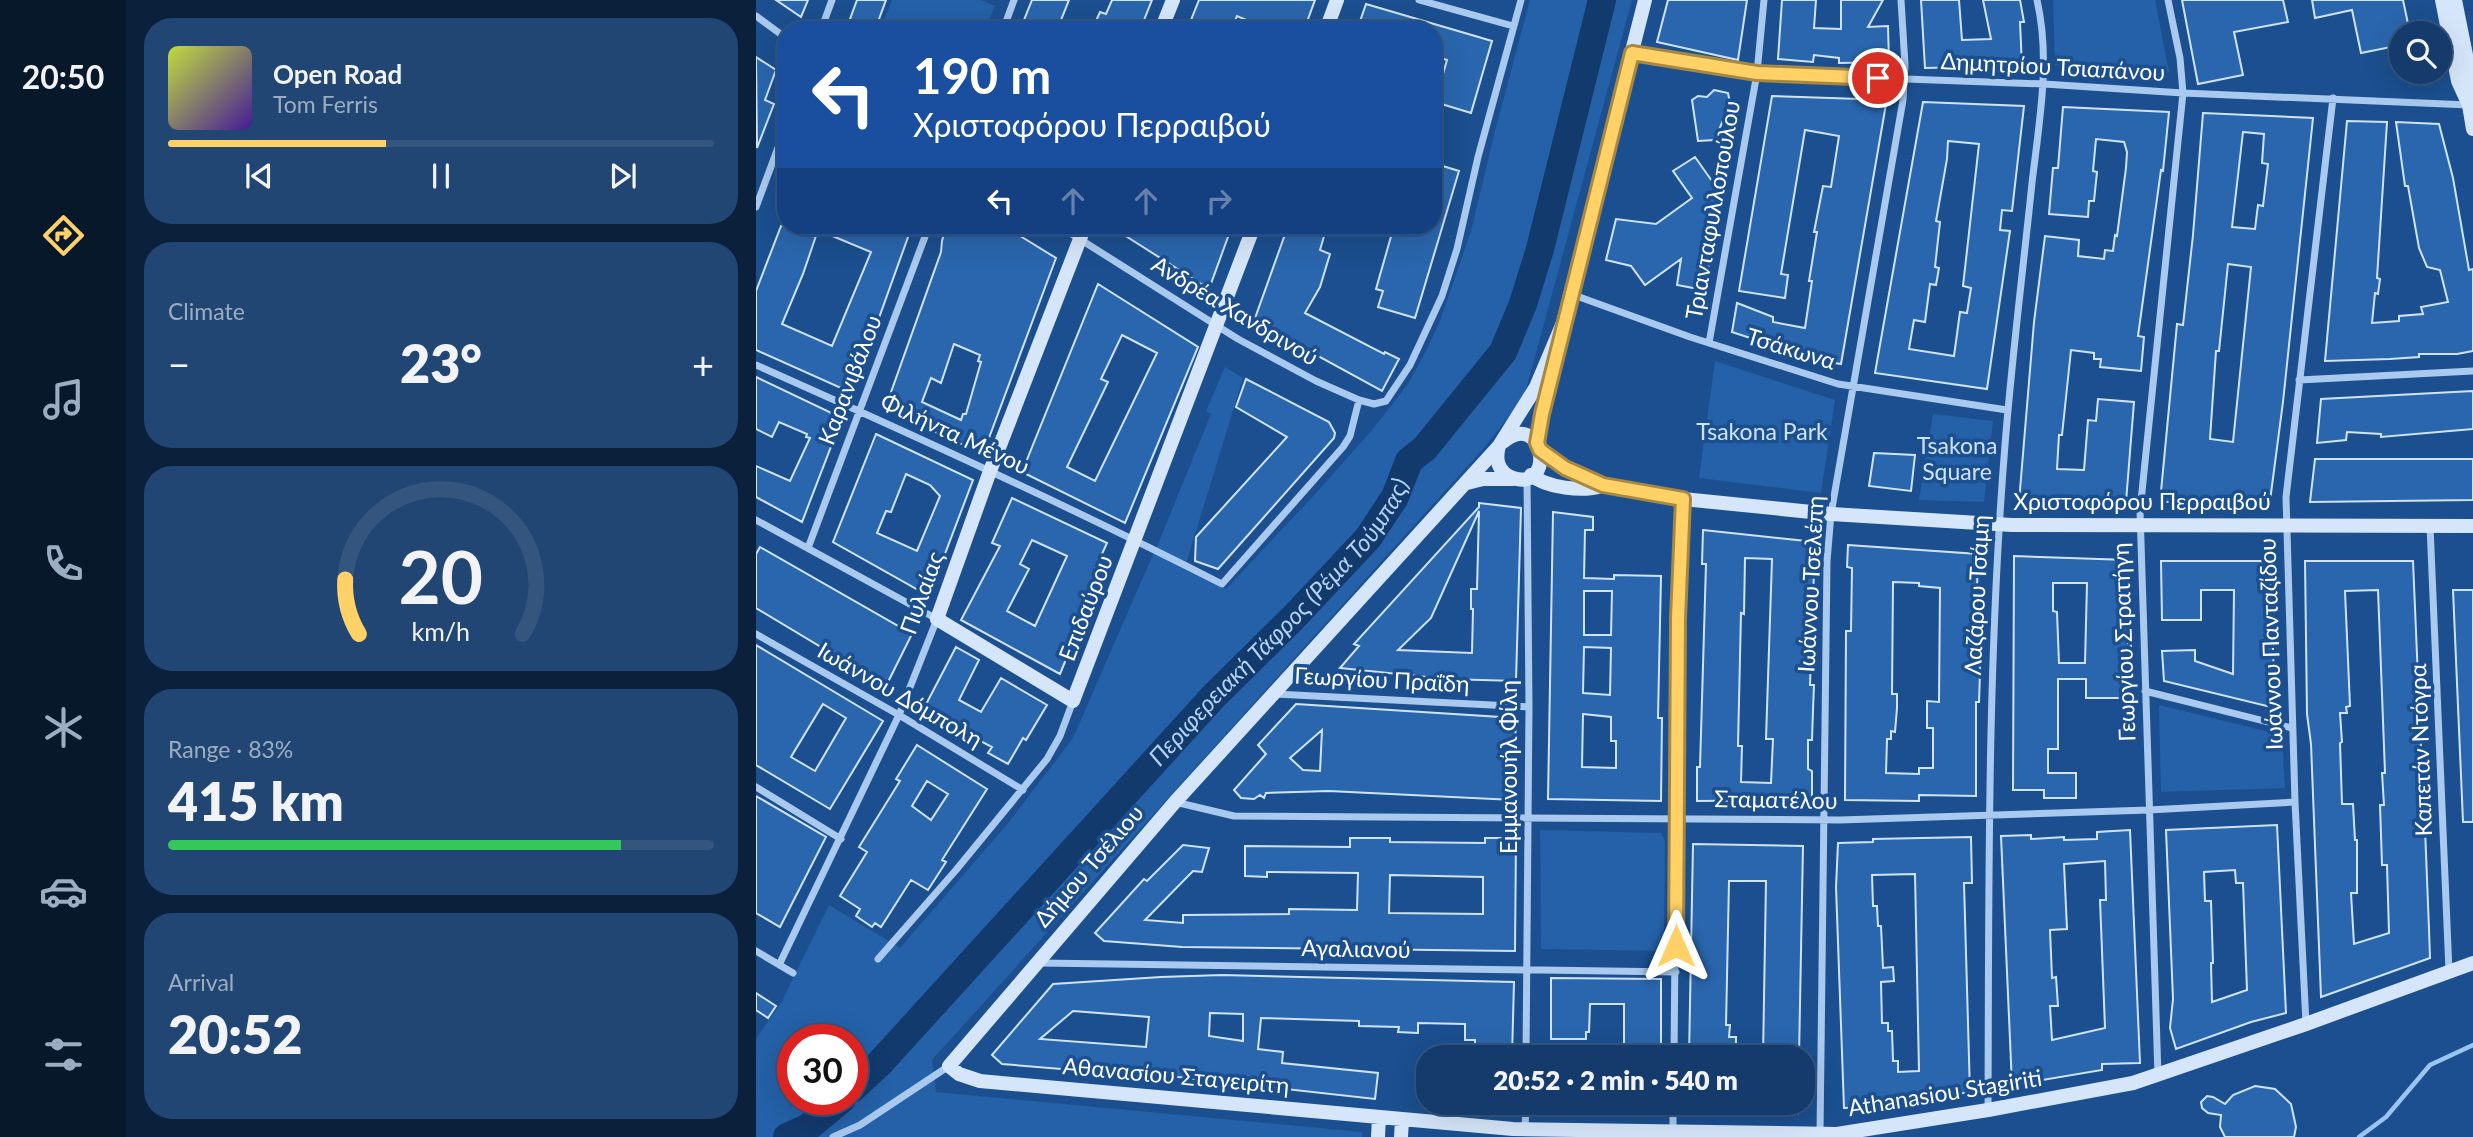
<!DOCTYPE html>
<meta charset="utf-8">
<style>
:root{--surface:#143b6b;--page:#214673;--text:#f1f3f6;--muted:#9dadc1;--line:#33557e;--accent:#ffd166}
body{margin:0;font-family:Lato,sans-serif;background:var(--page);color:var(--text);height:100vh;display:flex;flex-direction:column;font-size:26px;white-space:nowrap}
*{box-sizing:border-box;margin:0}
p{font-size:23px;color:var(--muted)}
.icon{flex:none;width:38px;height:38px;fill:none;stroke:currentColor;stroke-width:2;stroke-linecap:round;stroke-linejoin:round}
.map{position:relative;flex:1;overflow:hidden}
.sheet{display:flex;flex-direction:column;gap:18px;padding:18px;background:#0b203b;width:630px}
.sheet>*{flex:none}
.guide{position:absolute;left:21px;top:21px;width:665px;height:214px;border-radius:28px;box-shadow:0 7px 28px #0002,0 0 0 2px var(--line);background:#1a4fa0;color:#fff;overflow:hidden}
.buttons{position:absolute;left:1633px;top:21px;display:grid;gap:14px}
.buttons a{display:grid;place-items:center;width:63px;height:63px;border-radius:50%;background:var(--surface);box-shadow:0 7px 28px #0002,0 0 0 2px var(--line);font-size:35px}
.speed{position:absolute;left:21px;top:1024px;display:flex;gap:14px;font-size:35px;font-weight:700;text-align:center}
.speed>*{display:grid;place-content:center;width:91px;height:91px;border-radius:50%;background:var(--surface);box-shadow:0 7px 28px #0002,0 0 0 2px var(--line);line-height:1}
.speed .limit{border:10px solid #d22;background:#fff;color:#111}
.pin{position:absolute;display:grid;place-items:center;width:60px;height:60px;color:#fff;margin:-30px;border:4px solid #fff;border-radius:50%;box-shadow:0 2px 7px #0007}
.me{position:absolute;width:77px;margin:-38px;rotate:0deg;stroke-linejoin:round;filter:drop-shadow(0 0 5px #0008)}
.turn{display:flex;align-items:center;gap:24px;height:147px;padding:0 21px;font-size:32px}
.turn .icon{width:91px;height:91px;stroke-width:2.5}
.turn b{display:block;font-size:49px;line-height:60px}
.lanes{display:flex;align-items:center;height:66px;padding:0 21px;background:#0003;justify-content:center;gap:35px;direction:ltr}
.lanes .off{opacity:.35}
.big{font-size:52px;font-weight:800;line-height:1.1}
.sheet .card{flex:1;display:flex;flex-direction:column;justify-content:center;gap:10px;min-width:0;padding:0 24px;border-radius:28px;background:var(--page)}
.sheet .dial{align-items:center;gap:0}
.dial svg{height:182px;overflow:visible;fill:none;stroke:var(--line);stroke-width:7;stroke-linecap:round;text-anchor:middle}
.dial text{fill:var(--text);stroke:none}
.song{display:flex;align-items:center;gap:21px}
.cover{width:84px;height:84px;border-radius:10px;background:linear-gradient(135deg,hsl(70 70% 55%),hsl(260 70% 35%))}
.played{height:7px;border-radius:4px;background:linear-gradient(90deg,var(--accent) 40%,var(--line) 40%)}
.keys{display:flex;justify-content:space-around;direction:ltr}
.heat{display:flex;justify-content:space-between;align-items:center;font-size:38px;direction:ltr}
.charge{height:10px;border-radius:5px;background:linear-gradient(90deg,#34c759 83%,var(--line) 0)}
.trip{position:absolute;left:660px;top:1045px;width:399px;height:70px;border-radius:28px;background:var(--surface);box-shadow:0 7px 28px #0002,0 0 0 2px var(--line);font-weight:800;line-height:70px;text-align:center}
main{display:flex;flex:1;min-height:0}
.menu{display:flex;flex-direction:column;width:126px;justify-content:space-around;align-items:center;background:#08182b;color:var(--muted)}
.menu .icon{width:49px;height:49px}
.menu .on{color:var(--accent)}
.menu b{font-size:32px;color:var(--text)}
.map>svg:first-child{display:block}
</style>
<main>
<nav class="menu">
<b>20:50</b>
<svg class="icon on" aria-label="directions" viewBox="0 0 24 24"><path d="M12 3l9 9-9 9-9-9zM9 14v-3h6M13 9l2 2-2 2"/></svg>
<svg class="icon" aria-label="music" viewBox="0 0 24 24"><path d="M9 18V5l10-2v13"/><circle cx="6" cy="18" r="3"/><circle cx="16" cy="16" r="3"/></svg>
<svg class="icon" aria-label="phone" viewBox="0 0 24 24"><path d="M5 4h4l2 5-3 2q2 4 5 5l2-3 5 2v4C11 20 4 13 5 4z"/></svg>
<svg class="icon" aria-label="climate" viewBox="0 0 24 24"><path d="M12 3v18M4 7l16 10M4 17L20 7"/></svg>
<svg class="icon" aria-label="car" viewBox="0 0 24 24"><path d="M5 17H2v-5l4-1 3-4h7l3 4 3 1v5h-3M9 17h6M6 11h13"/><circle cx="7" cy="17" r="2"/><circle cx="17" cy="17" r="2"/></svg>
<svg class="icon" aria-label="filters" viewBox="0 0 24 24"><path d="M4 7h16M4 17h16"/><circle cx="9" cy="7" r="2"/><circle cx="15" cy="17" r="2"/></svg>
</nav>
<section class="sheet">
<div class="card">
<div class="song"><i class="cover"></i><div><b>Open Road</b><p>Tom Ferris</p></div></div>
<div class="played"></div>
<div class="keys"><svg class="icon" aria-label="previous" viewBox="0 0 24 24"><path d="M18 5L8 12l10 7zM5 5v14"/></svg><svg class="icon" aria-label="pause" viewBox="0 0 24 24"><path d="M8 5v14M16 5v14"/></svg><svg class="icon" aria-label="next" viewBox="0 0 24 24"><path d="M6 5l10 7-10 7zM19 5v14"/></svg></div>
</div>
<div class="card"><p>Climate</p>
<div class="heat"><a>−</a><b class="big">23°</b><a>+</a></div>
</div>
<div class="card dial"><svg viewBox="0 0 100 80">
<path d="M14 69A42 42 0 1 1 86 69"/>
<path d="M14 69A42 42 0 0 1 8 45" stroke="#ffd166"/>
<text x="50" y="56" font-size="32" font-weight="700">20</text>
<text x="50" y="72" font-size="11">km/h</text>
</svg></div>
<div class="card"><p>Range · 83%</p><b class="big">415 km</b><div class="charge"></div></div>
<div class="card"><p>Arrival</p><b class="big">20:52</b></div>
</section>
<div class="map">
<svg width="1717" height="1137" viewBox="0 0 1717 1137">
<rect width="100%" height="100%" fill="#1b4f8f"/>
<path fill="#2461a8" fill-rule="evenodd" d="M136,0H225L239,6L229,30H128L125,28Z
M774,0H876L768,397L727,449L176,1060L180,1092L606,1132V1137H0V1039L26,1001L73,905L144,948L253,822L317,738L398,552L470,589L561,492L616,430L652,384L671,349L684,321L715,231L738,135ZM37,1040H96V1099H37Z
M1297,0H1399L1413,72L1299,65Z
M959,361L1079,400L1065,493L943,478Z
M469,367L487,378L430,564L400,549L455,414L450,411Z
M1177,414L1237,421L1228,502L1163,500Z
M1403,705L1526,735L1529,788L1405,792Z
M784,830L905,833L909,841L908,951L785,949Z"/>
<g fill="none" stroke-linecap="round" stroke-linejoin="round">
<path stroke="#9cc4f0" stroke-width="4.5" d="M1603,1137L1630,1117L1674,1065L1717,1045"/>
<g stroke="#123a6d" stroke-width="28">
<path id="s1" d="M96,1089L123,1064L458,696L538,617L612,538L639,497L653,461L669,448L747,352L767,304L784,249L846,0"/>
<path d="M31,1137L51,1128L86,1099"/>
</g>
</g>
<path fill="#2a66ad" stroke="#cfe3fa" stroke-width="2" fill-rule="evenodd" d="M20,0H52L45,17Z
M101,0H130L119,30H90Z
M276,0H313L301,30H264Z
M356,0H396L384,30H336L344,12L350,14Z
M443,0H559L548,30H503L505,26L481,16L475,30H431Z
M912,0H991L982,60L901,42Z
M1026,0H1060L1058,28L1085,29V0H1127L1112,27L1132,26L1133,62L1083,63V58L1058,55L1057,62L1022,59Z
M1165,0H1203L1206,40L1235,39L1227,0H1264L1268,22H1264L1266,66L1169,68Z
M1426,0H1527L1532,22L1478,32L1487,75L1442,84Z
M1556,0H1647L1654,33H1645V45L1605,53L1596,10L1559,18Z
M610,4L736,41L715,113L679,102L691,60L677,56V30H601Z
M0,57L20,70L9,100L18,104L1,148Z
M958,90L972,93L974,103L959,140L942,141L936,100L942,96L951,97Z
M1016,96L1104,99L1130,104L1085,364L1061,360L976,332L981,303L1017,317V322L1049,328L1056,281H1053L1061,232H1058L1067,186L1075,187L1083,136L1049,130L1025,274L1032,275L1029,298L983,291Z
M1167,102L1268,106L1256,211L1246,210L1244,230L1254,231L1231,389L1119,373ZM1192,141L1223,144L1207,286L1215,288L1211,313L1204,312L1198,356L1153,349L1158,320L1169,322L1174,284L1180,285L1183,268L1179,267L1184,222L1180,221L1191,159Z
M1307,107L1413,112L1407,171L1405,170L1382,336L1388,337L1385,371L1344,367L1345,359H1338V353L1315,350L1306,435H1303L1301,469L1328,470L1332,420L1340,421L1342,399L1378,402L1370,502H1263L1278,322L1289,236L1323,240L1322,256L1348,259L1349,250L1357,251L1359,235L1361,236L1370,168L1371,152L1368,142L1340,139L1337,171L1341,172L1338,201H1333L1332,217L1293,214L1297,168H1302Z
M1447,113L1557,118L1527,402L1514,501L1404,502L1421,324L1427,325L1437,235ZM1487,132L1508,134L1506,163L1512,164L1507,206L1502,205L1499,229L1476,227ZM1472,264L1495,267L1477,442L1454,439L1460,351H1463Z
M1591,121L1631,122L1621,278L1624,279L1622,294L1619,293L1616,323L1643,321V316L1667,314L1665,307L1692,302L1684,270L1671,267L1663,248L1652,186H1649L1640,122L1683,124L1697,178L1713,270L1717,269V351L1701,354H1663V357L1634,359L1569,361Z
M939,157L956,181L962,177L968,186L948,290L921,285L925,259L889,285L875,266L850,260L860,219L900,224L936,198L917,171Z
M677,163L703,171L659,318L622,307L627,291L620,289L638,226H677Z
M25,226H156L96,393L0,350V291ZM62,230L115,252L76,346L26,324L47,274Z
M190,226H248L300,258L227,454L129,409L185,252L186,241ZM198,344L224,355L222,361L225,362L210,414H207L205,420L166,402L175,378L185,383Z
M354,226H476L453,289Z
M532,226H571L564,250L574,254L564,287L549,313L628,354L629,352L643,359L626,391L498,321Z
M342,284L442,347L369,523L266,472ZM366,335L401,353L339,481L311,467L352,382L345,379Z
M0,377L86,418L46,522L0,497V466L34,481L54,438L50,437L51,434L23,422L16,437L0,429Z
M490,379L573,422L579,433L578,438L462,569L439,561L440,537L531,437L480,407Z
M1717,391V429L1625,437V434L1591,432L1590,440L1561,443L1565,399Z
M120,434L217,480L173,596L77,542ZM150,474L174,485L184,496L161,551L121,533L130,511L135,512Z
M1118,453L1159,455L1155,491L1113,486Z
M1559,459H1717V500L1554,502Z
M256,498L351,543L340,567L347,569L304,674L205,620L244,546L236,543ZM276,540L311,556L279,626L251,611L273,569L264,564Z
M723,503L765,508L760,681L690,679L584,668L603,646L598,644L723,507ZM723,511L721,589H715V609H717L716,653L642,650L675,618Z
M797,512L837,517V530H829L828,578L858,579V575L905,576L902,718H906L905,801L792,799ZM828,591H856L855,635H828ZM828,647L855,648L854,695L827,693ZM827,714L855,717V741H860V768L826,767Z
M947,530L1059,542L1054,685H1058L1057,710L1056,740H1052V769L1056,771V800L941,801V767H944L950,564H946ZM989,558L1016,559L1010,739H1017L1015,783L985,782L986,746H982L985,613L988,614Z
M1092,545L1222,554L1221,592H1223L1224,673L1223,702H1220V796L1163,795V801L1089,800L1090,631H1095L1096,568L1091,567ZM1137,582L1163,583V586L1184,588L1183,702L1171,701V728H1177V768H1163V774L1130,773L1131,739H1135V731L1139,732L1141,708V694H1136Z
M4,547L156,634L130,686L0,608V554Z
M1258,556L1372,560V643H1375V698H1330V679H1302V749H1292V773H1320V798H1288V790H1257ZM1297,583H1331L1329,663H1303L1301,612L1297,611Z
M1405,561H1514L1519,708L1408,681L1406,651L1439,650V661L1477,674L1478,590H1445V620H1406Z
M1549,561H1657L1666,772H1661L1663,803H1668L1673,929L1674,958L1565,997L1555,744L1551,714ZM1622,590L1629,773H1626L1628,805H1624L1626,865H1631L1633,933L1598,944L1595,893H1601V840H1599L1597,804H1586L1584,743L1586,742L1584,713H1591L1590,707L1594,706L1589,591Z
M1697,590H1717V822H1707Z
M0,645L127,721L74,809L0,765ZM67,704L90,718L59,771L35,757Z
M200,647L223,660L203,700L225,712L245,678L291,705L270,740L267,738L252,764L232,753L236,747L167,710Z
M540,704L760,718L757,800L573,791L510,793L508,798L504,795L498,799L485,798L478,790L510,754L502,745ZM566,730L564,771L547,770L534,758Z
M161,745L231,789L186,860L190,862L172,890L155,880L125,927L119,923L116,927L100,916L104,909L84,896L111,852L103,847L144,781L140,779ZM171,781L192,794L175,820L156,806Z
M0,796L70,837L24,927L0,913Z
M1521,825L1530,1013L1495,1022L1420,1049L1414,1028L1417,999L1410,830ZM1479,870L1480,883H1487L1491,990L1456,1002L1455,963H1457L1455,901H1449L1448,872Z
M1374,830L1384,1063L1346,1064V1070L1256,1085L1245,836L1275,835V839L1308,837V840L1341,839V832ZM1349,861L1350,900H1344L1349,1028L1296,1040L1294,1006H1302L1300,977L1296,978L1294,930L1311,929L1308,864Z
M1215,837L1216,883H1208L1214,1093L1154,1094V1106L1088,1108L1080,887L1082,843L1117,842V839ZM1159,874L1163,1071L1142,1072V1061H1137L1136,1031H1132V1023H1126L1125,982L1138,981L1137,967L1127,968L1125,926H1122L1121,906H1117L1116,875Z
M594,838H634V842L729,843V838H760L759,951L426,947L348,941L339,933L388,879L391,881L427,845L453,848L446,872L437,871L389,920L427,923V915L533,914V909L601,910L602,873L511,872V877L489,876V846L594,847ZM634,875L727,877V914L633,913Z
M937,844L1047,846L1043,1057H1007L1010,881H973L970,1025H974L973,1037H980V1049H968V1057H933Z
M466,975L758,982L756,1057H719V1040H709V1024L662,1023V1033L642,1032L643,1027L603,1026V1021L505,1018L502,1049L527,1052L526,1063L622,1073L619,1099L377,1072V1075L246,1064L236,1055L297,984L405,977ZM317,1011L393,1017L390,1047L284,1039ZM454,1013L487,1014V1041L453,1036Z
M795,978L905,979V1057H868V1004H834L833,1032H830V1039H795Z
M0,993L20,1006L12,1018L0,1010Z
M1499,1086L1519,1089L1535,1104L1540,1127L1538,1137H1469L1464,1127L1465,1115L1452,1113L1446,1108L1445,1102L1451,1096L1457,1097L1469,1104L1477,1095Z
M934,1102H961V1116L934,1115Z
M1003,1102H1042V1114H1003Z"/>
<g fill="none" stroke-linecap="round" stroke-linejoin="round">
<path stroke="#a9c9ee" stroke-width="7" d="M663,0L757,26
M0,16L30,38
M65,30L76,0
M247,30L258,0
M876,53L1015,74L1288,84L1427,93L1713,105
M0,207L30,126
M303,226L482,339L560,381L603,400L618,404L630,401L654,365L686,296L701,249L722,157L765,0
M815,294L934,337L1082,384L1251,410
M953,343L1001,73L1008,0
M0,365C157,435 313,506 466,584L587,447L594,436L603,400
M1543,380L1717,371
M0,520L181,619L143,715L23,965
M1674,526L1693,971
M52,548L173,226
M0,634L143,715L267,790
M1389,691L1536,728
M519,694L773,707
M0,787L85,839
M419,802L478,816L1084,820L1393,810L1539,802
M0,951L37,973
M122,959L200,870L291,759L304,736L317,701
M284,963L920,972
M1550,1024L1539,802L1530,497L1577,98
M770,1057L773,707L771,478
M918,1057L922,618L927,499
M1402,1076L1384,511L1427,93L1424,58L1412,0
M1232,1110C1233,888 1231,666 1249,445C1256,357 1267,270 1276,183C1283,122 1295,61 1281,0
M769,1130L770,1102
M917,1131V1102
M1064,1134L1071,561L1075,514L1147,100L1149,65L1145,0
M77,1137L104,1125L193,1066"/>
<path stroke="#d6e6fa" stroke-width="14" d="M1686,0L1702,81L1713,105L1717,129
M1699,0L1715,80L1713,103
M405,30L417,0
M570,30L581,0
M329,226L234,471L181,619L317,701L498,226
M747,442C787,408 801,492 757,478C742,473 739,459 743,446L780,387L807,323L889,0
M781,443L786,414L802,353
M743,446L419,802L193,1066L203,1074L224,1081L757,1129L1081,1134L1232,1110L1377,1083L1550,1024L1717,963
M784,450L809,469L847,486L927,499L1075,514L1256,525L1717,526
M775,475C791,488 826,492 846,486
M711,483L727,479H757
M622,1137L623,1117
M645,1137L646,1120"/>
</g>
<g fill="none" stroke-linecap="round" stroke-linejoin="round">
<g stroke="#a68842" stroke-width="18">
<path id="route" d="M920,946L922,618L927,499L847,485L809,468L784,450L781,443L786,414L876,53L1001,73L1122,78"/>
</g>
<use href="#route" stroke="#ffd166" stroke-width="12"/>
</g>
<g text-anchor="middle" stroke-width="7" stroke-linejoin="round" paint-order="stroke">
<g font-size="23" fill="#fff" stroke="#1b4f8f">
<text transform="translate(1297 67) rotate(3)" y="8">Δημητρίου Τσιαπάνου</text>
<text transform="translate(957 210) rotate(-80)" y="8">Τριανταφυλλοπούλου</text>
<text transform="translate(479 311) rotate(31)" y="8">Ανδρέα Χανδρινού</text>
<text transform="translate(1035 349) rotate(17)" y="8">Τσάκωνα</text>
<text transform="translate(94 380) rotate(-69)" y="8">Καρανιβάλου</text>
<text transform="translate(199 434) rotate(25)" y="8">Φιλήντα Μένου</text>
<text x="1386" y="510">Χριστοφόρου Περραιβού</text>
<text transform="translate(1055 584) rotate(-87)" y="8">Ιωάννου Τσελέπη</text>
<text transform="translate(166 593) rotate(-70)" y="8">Πυλαίας</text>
<text transform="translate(1221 595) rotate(-87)" y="8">Λαζάρου Τσάμη</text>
<text transform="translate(330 608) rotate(-69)" y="8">Επιδαύρου</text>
<text transform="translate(1368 642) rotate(-92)" y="8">Γεωργίου Στρατήγη</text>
<text transform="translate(1515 644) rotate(-92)" y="8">Ιωάννου Πανταζίδου</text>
<text transform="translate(626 680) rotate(3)" y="8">Γεωργίου Πραΐδη</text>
<text transform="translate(144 695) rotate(30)" y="8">Ιωάννου Δόμπολη</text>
<text transform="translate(1665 750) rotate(-92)" y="8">Καπετάν Ντόγρα</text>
<text transform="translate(753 767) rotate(-90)" y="8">Εμμανουήλ Φίλη</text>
<text transform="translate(1020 800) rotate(1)" y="8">Σταματέλου</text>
<text transform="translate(333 866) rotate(-49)" y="8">Δήμου Τσέλιου</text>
<text transform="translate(600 949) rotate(1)" y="8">Αγαλιανού</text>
<text transform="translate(420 1076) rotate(5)" y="8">Αθανασίου Σταγειρίτη</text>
<text transform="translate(1189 1093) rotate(-9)" y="8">Athanasiou Stagiriti</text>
</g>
<g font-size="23" fill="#cfe3fa" stroke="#1b4f8f">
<text x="1006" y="440">Tsakona Park</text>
<text x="1201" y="454">Tsakona<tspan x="1201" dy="26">Square</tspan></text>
</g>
<g font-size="24" font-style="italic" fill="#b5d3f5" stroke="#1b4f8f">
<text dy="8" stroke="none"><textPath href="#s1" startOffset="634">Περιφερειακή Τάφρος (Ρέμα Τούμπας)</textPath></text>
</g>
</g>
</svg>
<div class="buttons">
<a><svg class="icon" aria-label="search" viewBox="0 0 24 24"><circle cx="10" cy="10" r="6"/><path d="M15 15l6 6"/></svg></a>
</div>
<div class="speed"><div class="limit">30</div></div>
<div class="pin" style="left:1122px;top:78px;background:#d93025"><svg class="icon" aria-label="arrive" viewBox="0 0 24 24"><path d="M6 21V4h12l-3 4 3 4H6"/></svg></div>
<svg class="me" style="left:920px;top:946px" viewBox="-20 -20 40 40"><path d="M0-17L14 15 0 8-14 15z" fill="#ffd166" stroke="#fff" stroke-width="4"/></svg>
<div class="trip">20:52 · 2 min · 540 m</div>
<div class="guide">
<div class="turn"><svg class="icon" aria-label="left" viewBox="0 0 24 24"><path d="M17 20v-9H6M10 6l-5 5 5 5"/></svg><div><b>190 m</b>Χριστοφόρου Περραιβού</div></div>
<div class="lanes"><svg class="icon" aria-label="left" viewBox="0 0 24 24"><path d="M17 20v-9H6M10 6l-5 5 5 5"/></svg><svg class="icon off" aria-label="ahead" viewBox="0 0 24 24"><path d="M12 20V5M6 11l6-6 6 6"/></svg><svg class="icon off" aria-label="ahead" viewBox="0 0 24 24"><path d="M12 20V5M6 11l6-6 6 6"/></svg><svg class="icon off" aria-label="right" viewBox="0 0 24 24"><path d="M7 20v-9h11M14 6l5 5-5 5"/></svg></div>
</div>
</div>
</main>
